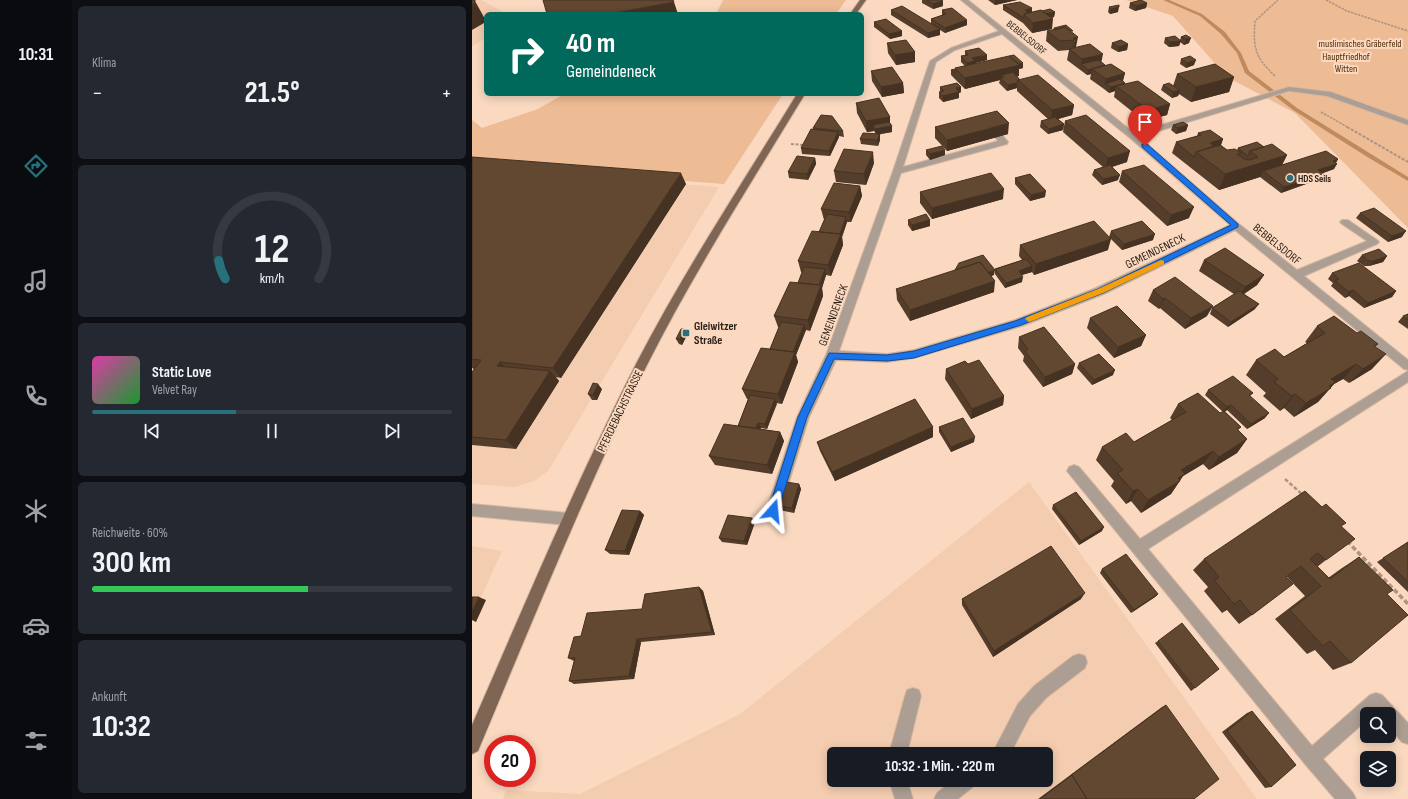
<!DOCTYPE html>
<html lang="de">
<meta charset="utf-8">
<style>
:root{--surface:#171b24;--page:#242831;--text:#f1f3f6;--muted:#9ea1a6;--line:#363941;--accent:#28707b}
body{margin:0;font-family:"Sofia Sans Condensed",sans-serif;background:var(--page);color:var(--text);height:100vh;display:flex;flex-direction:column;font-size:15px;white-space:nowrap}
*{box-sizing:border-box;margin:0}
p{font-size:13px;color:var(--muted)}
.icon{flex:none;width:22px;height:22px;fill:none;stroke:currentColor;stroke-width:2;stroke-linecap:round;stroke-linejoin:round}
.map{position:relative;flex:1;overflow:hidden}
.sheet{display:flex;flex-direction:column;gap:6px;padding:6px;background:#0d0f14;width:400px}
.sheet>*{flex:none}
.hud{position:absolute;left:12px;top:12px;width:380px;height:84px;border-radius:6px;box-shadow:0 2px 10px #0003;background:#00695c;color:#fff;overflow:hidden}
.controls{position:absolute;left:888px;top:707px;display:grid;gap:8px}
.controls a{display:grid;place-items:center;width:36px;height:36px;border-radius:6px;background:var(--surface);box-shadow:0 2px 10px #0003;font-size:20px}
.speed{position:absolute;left:12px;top:735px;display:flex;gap:8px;font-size:20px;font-weight:700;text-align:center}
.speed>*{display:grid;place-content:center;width:52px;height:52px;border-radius:50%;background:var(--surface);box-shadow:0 2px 10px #0003;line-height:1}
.speed .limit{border:6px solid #d22;background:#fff;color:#111}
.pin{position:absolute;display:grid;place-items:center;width:34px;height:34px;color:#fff;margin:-41px -17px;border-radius:50% 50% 50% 0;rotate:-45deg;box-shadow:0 0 4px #0007}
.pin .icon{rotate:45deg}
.me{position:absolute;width:44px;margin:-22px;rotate:18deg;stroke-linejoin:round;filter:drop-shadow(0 0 3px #0008)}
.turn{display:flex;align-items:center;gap:14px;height:84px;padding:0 16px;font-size:18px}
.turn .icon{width:52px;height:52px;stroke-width:2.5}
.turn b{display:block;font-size:28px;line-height:34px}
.big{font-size:30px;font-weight:700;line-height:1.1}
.sheet .tile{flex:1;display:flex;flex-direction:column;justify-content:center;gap:6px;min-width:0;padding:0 14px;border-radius:6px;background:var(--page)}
.sheet .dial{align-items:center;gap:0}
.dial svg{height:104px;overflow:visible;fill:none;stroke:var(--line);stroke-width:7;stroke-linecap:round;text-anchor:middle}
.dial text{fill:var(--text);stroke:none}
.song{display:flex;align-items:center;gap:12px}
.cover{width:48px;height:48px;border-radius:6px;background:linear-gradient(135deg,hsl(320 70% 55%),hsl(130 70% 35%))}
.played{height:4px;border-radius:2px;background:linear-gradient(90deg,var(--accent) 40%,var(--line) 40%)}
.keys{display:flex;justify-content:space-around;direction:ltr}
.heat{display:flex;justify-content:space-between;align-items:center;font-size:22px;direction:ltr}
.charge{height:6px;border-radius:3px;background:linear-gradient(90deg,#34c759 60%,var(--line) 0)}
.trip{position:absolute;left:355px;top:747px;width:226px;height:40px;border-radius:6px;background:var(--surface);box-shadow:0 2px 10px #0003;font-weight:700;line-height:40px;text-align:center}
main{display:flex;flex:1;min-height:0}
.menu{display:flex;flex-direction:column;width:72px;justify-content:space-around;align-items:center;background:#090b0e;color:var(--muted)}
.menu .icon{width:28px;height:28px}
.menu .on{color:var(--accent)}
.menu b{font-size:18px;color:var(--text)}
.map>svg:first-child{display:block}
</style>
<main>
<nav class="menu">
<b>10:31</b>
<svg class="icon on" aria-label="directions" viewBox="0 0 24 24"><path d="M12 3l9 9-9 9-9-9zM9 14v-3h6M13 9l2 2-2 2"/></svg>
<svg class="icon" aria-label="music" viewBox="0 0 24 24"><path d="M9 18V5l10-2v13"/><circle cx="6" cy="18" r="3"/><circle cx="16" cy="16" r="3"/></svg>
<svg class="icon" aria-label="phone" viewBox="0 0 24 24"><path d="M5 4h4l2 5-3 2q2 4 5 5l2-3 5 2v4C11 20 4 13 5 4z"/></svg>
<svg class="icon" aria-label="climate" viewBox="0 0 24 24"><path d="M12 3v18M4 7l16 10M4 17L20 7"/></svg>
<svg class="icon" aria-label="car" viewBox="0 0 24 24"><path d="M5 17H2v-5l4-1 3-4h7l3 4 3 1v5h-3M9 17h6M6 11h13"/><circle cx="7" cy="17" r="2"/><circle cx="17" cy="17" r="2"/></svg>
<svg class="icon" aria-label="filters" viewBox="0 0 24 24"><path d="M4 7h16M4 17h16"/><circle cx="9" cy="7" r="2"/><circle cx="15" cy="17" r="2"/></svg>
</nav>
<section class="sheet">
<div class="tile"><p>Klima</p>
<div class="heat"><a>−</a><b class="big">21.5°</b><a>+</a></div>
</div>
<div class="tile dial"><svg viewBox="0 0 100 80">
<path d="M14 69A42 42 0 1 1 86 69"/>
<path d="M14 69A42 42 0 0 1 9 55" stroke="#28707b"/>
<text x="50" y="56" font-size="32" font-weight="700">12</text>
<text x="50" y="72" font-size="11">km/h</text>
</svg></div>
<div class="tile">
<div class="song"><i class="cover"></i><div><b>Static Love</b><p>Velvet Ray</p></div></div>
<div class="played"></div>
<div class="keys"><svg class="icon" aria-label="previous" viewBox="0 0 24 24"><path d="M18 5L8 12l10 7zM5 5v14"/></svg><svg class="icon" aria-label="pause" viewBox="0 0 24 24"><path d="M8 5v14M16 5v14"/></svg><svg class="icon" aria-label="next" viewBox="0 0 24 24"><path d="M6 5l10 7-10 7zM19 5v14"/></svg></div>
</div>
<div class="tile"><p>Reichweite · 60%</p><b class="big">300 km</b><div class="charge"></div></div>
<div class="tile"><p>Ankunft</p><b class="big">10:32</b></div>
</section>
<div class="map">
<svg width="936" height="799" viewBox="0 0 936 799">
<rect width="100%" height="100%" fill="#fad9c0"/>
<path fill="#f4cdb0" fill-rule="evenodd" d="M0,0H9L35,14H14V38L0,46Z
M0,168L247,187L76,471L62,481L43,487L0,484Z
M557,482L785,799H31L34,790L108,794L268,714ZM362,754H574V780H362Z
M0,546L30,551L0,617Z"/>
<path fill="#edbb94" d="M251,0H374L364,14H244Z
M654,0H936V228L823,113L755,77L701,16Z
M92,94H311L252,184L0,165V120L10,128L66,109Z"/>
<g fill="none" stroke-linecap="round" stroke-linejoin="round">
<path fill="#c08a5f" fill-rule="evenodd" d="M691,0H697L730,14L753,32L769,53L777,71L825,108L936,177V181L897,158L821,110L773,73L765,53L749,34L728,16Z"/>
<g stroke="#d5b7a1" stroke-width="2">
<path id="minor" d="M489,0H496L662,133L817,87L859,92L936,120V125L855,96L817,91L667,137L767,224L825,270L895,241L870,224L868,222L870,220H876L905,240L907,242L905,244L832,276L936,360V370L932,369L763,230L632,294L550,326L442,358L415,362L364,360L337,417L308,511L306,515L301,517L296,515L294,511L325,417L354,355L421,171L458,61L479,48L527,31ZM530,34L658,138L758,225L624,288L543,320L442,350L415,354L367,351L429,173L535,144L536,142L530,135H527L523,137L526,141L431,167L464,62L483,50Z
M936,371V382L676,549L840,746L898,695L904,693L910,695L936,723V744L930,742L917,727V714H905L903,713L895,714V720L851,759L881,793L884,799H863L833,764L595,471L597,467L602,465L607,467L668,539Z
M0,504L96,513L101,514L103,519L101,524L96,525L0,516Z
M607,654L613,656L615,662L613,668L574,698L558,716L538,754H520L546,704L562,686L601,656Z
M441,688L447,690L449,696L435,754H417L433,696L435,690Z
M417,780H435L441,799H423Z
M481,780H505L502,786L486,799H462L465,793Z"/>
</g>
<g stroke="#d5b7a1" stroke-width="2">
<path id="major" d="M388,0H394L384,14H378Z
M325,94H333C279,183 222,272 175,365C113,491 60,622 6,751L0,754V725C53,604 104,482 164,364C212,271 271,182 325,94Z"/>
</g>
<path stroke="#ad9481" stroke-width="1.5" stroke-dasharray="2.5 1" stroke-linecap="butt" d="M854,0L875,11L936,31
M803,76C783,57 781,48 783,21L806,0
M849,112L877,128"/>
<path stroke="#ad9481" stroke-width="2" stroke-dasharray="3 1.5" stroke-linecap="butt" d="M875,127L936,162
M319,144L332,145"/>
<path stroke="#ad9481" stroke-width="2.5" stroke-dasharray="4 2" stroke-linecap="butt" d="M813,479L832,496"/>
<path stroke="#ad9481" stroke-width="3.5" stroke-dasharray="5 2.5" stroke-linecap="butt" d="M875,541L936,604"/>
<use href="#minor" fill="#ac9e93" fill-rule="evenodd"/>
<use href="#major" fill="#7f6654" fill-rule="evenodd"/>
</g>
<path fill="#543d2a" d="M450,0H469L471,1V6L461,9L450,3Z
M516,0H545L523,5Z
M658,3H675L674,8L663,11L657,8Z
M531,5L560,12L570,11L583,12L582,17L580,18V29L560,33L551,23L531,10Z
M637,7L646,12L638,14L636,12Z
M419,10L459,24V19L470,15V10L495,20V25L473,33L468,30V35L456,38L419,15Z
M402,22L430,31V36L418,39L402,27Z
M582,28L601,33L604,47L601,48V49L630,62L633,65L653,73L651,81L653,83L652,84L698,104L695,115L672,121L642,97L643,91L637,93L632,89L618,79L619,74L615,75L595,60L597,50L586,51L574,41L575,31L581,30Z
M714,35L717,43L712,45L708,42L707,46L697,47L692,43L693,38L708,40L709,37Z
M415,43L443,52V62L424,65L416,53Z
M640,43L656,44L655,50L646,52L639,48Z
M493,51L515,60L503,63V64L551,68L547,69V76H545L548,80L602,105L600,115L586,119L592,124L591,130L576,134L568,127L569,121L576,119L545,91V88L535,91L527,83L528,80L493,89L479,75V70L483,69V68L493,66L489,62V56L493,55Z
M709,59L722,65L714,68L708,64Z
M399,71L431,83L432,93L410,97L400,81Z
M705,74L762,77L757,92L719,102L707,94L706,96L700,98L689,90L691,85L701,86Z
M468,87H489V92L487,93V98L471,102L467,98V92H468Z
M384,103L418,117V123L420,126V132L407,134H408V140L406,146L389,144L388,139L404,134L402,131L395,132L385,113Z
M593,121L655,162L640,167L646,180L630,185L620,175L622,170L631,167L591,132Z
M701,125H716L714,131L704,134L699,130Z
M463,127L536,134L475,151L463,138Z
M341,128L371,131L372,137L367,136V137L358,156L330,154L329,148L341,130Z
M726,133L751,139L749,145L755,150H765L766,148L792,147L815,155L810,165L866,159L864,163L862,169L851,173L848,179L809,193L788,177L747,190L700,153L704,142L725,136Z
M454,150L473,155L458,160L454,155Z
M0,157L214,184L89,378L84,377L87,381L44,449L0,445V372L2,369L0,368Z
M343,158L344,164L336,180L317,178L316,172Z
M402,163L394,185L364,182L362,171Z
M650,171L717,218L695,226L647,182Z
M543,178L573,197L558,201L543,184Z
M388,186L390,196L379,222H375L370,237L371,245L359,276L354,275L350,288L351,296L338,331L334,330L324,355L326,362L310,404L304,403L295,429L289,428L288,429L308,432L312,441L300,474L243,465L237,456L266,426L276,399H275L270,389L298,349L307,327H306L302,316L326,283L330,272H329L326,261L347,232L352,220L349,209Z
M448,192L531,199L460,219L448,203Z
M888,213L930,237L916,242L884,218Z
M436,220H458V226L440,231L436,225Z
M639,231L681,240L650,250L637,237Z
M548,245L636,250L562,275L560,272L550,275V282L533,288L523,274V269L550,260L547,256Z
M890,255L915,256L911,262L897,266H892L885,261Z
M732,260L792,275L785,285L772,294L783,309L756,327L738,314L740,308L762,294L727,271Z
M860,273L924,291L920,297L892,308L877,296L873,298L859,286L861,283L856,279Z
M522,275L519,276L522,292L438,321L425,300L424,289Z
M681,290L735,316L713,329L688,308L687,309L676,301Z
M936,314V329L926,322L931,316Z
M618,318L674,335L669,346L642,358L615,328Z
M845,326L885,333L906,344L903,347L900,369L877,383L871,379L862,384L846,402L822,417L812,408L808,411L791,396L794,393L774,375L784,360L812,357L835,343L833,342Z
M212,329L215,335L210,345L207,344L204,339Z
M547,337L603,364L600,374L571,387L551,361L552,356L546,348Z
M607,363L641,375L620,385L605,368Z
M496,364L532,396L531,405L499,419L473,379L474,369Z
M130,389L125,400H120L116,394Z
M736,390L781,393L778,396L793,418L775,429L755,410L753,412L769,427L766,430L775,439L765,453L737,470L731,464L711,476L699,494L669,513L659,501L654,504L639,486L642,481L624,460L630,447L662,442L700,420L698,418L706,404L748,413L751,412L733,395Z
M461,427V437L363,481L348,451L345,442Z
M467,427L502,442L479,452L467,432Z
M327,484L329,489L322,513L307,510L305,506Z
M581,505L630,531L607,545L580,509Z
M168,511L172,515L157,555L138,554L133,550Z
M280,518L283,522L275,545L250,542L247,538Z
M870,526L854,560L845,567L856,578L870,568L887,557L915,594L879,663L861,670L843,650L835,654L803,619L833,596L815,577L780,615L767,624L755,610L750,613L732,591L736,587L721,570L732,559Z
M936,542V592L905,562Z
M630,569L686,594L683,597L659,613L628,573Z
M227,587L231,591L243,635L169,642L162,679L102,684L97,681L102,661L96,658L109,636L170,609Z
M490,599H609L521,657L490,605Z
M686,641L723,688L719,691L683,643Z
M694,705L722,799H566L690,707Z
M780,711L799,787L793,788L750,732L775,713Z"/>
<path fill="#453222" d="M523,0H545L523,5Z
M3,1L13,19L12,23L0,30V6Z
M471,1V6L461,9V4Z
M202,2L206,14H136Z
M675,3L674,8L663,11L664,6Z
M647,7L646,12L638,14L639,9Z
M560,8V13L552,14L553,10Z
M583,12L582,17L560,22L556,17Z
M581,19L580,29L560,33L561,23Z
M495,20V25L473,33V28Z
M468,29V35L456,38V33Z
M430,31V36L418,39L417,34Z
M606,37L604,47L601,48L603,40L601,38Z
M719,38L717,43L712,45L714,39Z
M709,41L707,46L697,47L698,42Z
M656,44L655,50L646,52L647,47Z
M443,52V62L424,65L423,55Z
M631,54L629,64H609L610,59Z
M515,55V60L503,63V66L495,68V63L500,58Z
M724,60L722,65L714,68L715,63Z
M551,63V68L547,69V76L532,79V77L530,75L529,79L528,78V80L493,89V78Z
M633,65L632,70L620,69L619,74L615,75L616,70Z
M653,73L650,83L633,84L632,89L634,79Z
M762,77L757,92L719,102L724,87Z
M431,83L432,93L410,97L409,87Z
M545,83V88L535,91L536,85Z
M653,83L651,88L644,86L643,91L637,93L639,87Z
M489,87V92L487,93V98L471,102V96L484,88Z
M708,90L706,96L700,98L701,92Z
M698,104L695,115L672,121L676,110Z
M602,105L600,115L579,121L580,110Z
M418,117V126H420V132L404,135L403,129L401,125L402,131L395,132L394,121Z
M537,123L536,134L475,151V140Z
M592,124L591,130L576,134L577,129Z
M716,125L714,131L704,134L706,128Z
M366,132L367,137L358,156L357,151Z
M408,134V140L406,146L405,140Z
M751,139L747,150L738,143Z
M473,150V155L458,160V154Z
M658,151L655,162L633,169L636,158Z
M401,152L402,163L394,185L392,174Z
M815,155L807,171H791L788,177L747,190L753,174Z
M343,158L344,164L336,180L335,174Z
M866,159L863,164H865L862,169L843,176L846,170L861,161Z
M209,173L214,184L89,378L81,368Z
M852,174L848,179L809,193L812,187Z
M648,175L646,180L630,185L632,179Z
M388,186L390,196L379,222L377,212Z
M532,189L531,199L460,219V208Z
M574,191L573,197L558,201L559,195Z
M722,207L717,218L695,226L699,215Z
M374,217L375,222L370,237L371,245L359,276L356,265Z
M458,220V226L440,231V225Z
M934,231L930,237L916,242L920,236Z
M683,234L681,240L650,250L652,244Z
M639,239L636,250L562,275L564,264Z
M915,256L911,262L897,266L902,261Z
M560,266V272L546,276L547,271Z
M353,269L354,275L350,288L351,296L338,331L336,320Z
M523,270L522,275L512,279L513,273Z
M792,275L785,285L767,297L773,287Z
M551,277L550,282L533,288L534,283Z
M523,281L522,292L438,321V310Z
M881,290L877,296L873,298L877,292Z
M924,291L920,297L892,308L896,303Z
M693,298L688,308L687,309L691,299Z
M787,304L783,309L756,327L759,322Z
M741,306L735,316L713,329L719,318Z
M332,325L334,330L324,355L326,362L310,404L306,394L320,356Z
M212,329L215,335L210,345L208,339Z
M674,335L669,346L642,358L646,347Z
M914,354L900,369L877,383L891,369Z
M28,362L38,372L25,366Z
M603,364L600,374L571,387L573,377Z
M884,364L871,379L862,384L846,402L822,417L834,403L859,379Z
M643,370L641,375L620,385L622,380Z
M78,371L87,381L44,449L34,440Z
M126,384L130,389L125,400L121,395Z
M823,394L812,408L808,411L820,396Z
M532,396L531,405L499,419L500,409Z
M303,399L305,404L295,429L293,424Z
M759,405L755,410L751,412L755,407Z
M797,413L793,418L775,429L779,424Z
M286,423L289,428L287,433L284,429Z
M461,427V437L363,481L360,472Z
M308,432L312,441L300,474L295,465Z
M503,437L502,442L479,452V447Z
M775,439L765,453L737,470L747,457Z
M741,451L731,464L711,476L699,494L669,513L676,500L709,470Z
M327,484L329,489L322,513L320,508Z
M666,489L659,501L654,504L661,491Z
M168,511L172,515L157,555L153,551Z
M280,518L283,522L275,545L272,541Z
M632,527L630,531L607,545L609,541Z
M227,587L231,591L243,635L240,632Z
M613,593L609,599L521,657L522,651Z
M686,594L683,597L659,613L662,610Z
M7,597L14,600L4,622L0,620V612Z
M165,639L169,642L162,679L157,676Z"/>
<path fill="#624731" stroke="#453222" d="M0,0H3V1L1,5L0,6Z
M71,0H201L202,2L136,14H75Z
M454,0H469L471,1L461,4Z
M669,0L675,3L664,6L658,3Z
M548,2L560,8L553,10L556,13L552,14V18L531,5Z
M647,5V7L639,9L637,7Z
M430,6L468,29L456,33L419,10Z
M480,8L495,20L473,28L459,19L474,14L470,10Z
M578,9L583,12L574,14L570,11Z
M569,10L581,19L561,23L552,14Z
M414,19L430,31L417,34L402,22Z
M594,25L601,31H598L593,27L583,30L582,28Z
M593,27L606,37L601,38L603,40L588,41L575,31Z
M714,35L719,38L714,39L709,37Z
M703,36L709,41L698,42L693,38Z
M434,40L443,52L423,55L415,43Z
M649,40L656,44L647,47L640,43Z
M618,44L631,54L610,59L597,49Z
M507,48L515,55L500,58L503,61L495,63L489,56L496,55L493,51Z
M542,55L551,63L546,64L537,56Z
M537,56L548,65L493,78L483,68Z
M718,56L724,60L715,63L709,59Z
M626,60L633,65L616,70L609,64Z
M639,64L653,73L634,79L620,69Z
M743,64L762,77L724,87L705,74Z
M420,67L431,83L409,87L399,71Z
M483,69V73L479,70Z
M541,72L548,80H546L545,83L536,85L528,78L532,77L530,75Z
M566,75L602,105L580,110L546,80Z
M648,79L653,83L639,87L633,84Z
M666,81L698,104L676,110L644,86Z
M485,83L489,87L484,88L487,92L471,96L467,92L472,91L468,87Z
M697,83L708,90L701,92L691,85Z
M407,98L418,117L394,121L384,103Z
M525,111L537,123L475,140L463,127Z
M349,115L360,116L371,131L341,128Z
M614,115L658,151L636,158L593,121Z
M583,117L592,124L577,129L569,121Z
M417,122L420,126L403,129L401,125Z
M711,122L716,125L706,128L701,125Z
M339,129L366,132L357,151L329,148Z
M738,130L751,139L738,143L742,146L724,152L722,157L704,142L729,135L726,133Z
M391,133L408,134L405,140L388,139Z
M785,142L792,147L778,151L776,156L766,148Z
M800,144L815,155L753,174L724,152L748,145L755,150L763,149L769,153L765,154L772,159L778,160L786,157L778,151Z
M470,146L473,150L458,154L454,150Z
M372,149L401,152L392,174L362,171Z
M854,151L866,159L861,161L865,164L846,170L852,174L812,187L791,171Z
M325,156L343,158L335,174L316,172Z
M0,157L209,173L81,368L28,362L25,366L78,371L34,440L0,437V372L9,360L0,359Z
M638,165L648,175L632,179L622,170Z
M672,165L722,207L699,215L650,171Z
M519,173L532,189L460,208L448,192Z
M558,174L574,191L559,195L543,178Z
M362,183L388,186L377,212L349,209Z
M902,208L934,231L920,236L888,213Z
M355,214L374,217L368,234L347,232Z
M454,214L458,220L440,225L436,220Z
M622,221L639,239L564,264L548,245Z
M670,221L683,234L652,244L639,231Z
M340,231L369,234L356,265L326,261Z
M753,248L792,275L773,287L732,260Z
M907,249L915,256L902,261H896L890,255Z
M511,255L523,270L516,272L508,262L483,270L487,263Z
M554,259L560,266L547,271L551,277L534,283L523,269Z
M508,262L523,281L438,310L424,289Z
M887,263L924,291L896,303L881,290L877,292L863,281L867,279L860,273Z
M332,267L353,269L347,285L326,283Z
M703,277L741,306L719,318L693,298L691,299L681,290Z
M318,282L349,285L336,320L302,316Z
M767,291L787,304L759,322L740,308Z
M645,306L674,335L646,347L618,318Z
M936,314V320L931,316Z
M862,316L885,333L889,331L906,344L902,346L914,354L891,369L884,364L859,379L864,382L857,386L859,388L834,403L823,394L820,396L802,382L806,379L784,360L803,349L812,357L853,333L845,326Z
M309,322L332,325L321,352L298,349Z
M572,327L603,364L573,377L553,351L556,349L547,337Z
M209,329H212L208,339H204Z
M289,348L323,352L306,394L270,389Z
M627,354L643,370L622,380L607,363Z
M507,360L532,396L500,409L474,369L493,361L496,364Z
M761,376L781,393L777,395L797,413L779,424L759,405L755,407L736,390Z
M121,383L126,384L121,395L116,394Z
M726,393L748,413L752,411L769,427L765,429L775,439L747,457L741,451L709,470L713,474L706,478L708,481L676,500L666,489L661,491L645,473L651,470L630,447L654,433L662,442L714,412L706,404Z
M278,395L303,399L293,424L286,423L284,428L266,426Z
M443,399L461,427L360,472L345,442Z
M491,418L503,437L479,447L467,427Z
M252,424L308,432L295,465L237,456Z
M314,482L327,484L320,508L305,506Z
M833,491L850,507L854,504L874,523L869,526L883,539L854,560L846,553L838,559L858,579L887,557L921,590L915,594L936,615L879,663L858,641L851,646L818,610L849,586L829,566L814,577L821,584L780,615L768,600L762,604L743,581L747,577L732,559Z
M604,492L632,527L609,541L581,505Z
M150,510L168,511L153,551L133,550Z
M256,515L280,518L272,541L247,538Z
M936,542V582L911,558Z
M579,546L613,593L522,651L490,599Z
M654,554L686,594L662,610L630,569Z
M227,587L240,632L165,639L157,676L97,681L103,658H96L102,637L109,636L115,613L170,609L173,594Z
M0,597H7L0,612Z
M710,623L747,669L723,688L686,641Z
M694,705L747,779L722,799H615L600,775L598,776Z
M780,711L824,765L799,787L755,731Z
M600,775L615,799H568Z"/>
<path fill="#1a73e8" stroke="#114b97" d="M670,144H675L766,224V227L631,293L549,325L442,358L415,361L362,359L335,417L306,511L304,514L301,516L297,514L296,511L326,417L357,353L415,355L442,351L543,321L626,289L759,225L670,147Z"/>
<path fill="#f59e0b" d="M689,260L692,261V264L631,293L560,321L557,322L553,319L555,317L626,289Z"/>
<g fill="#28707b" stroke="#fad9c0" stroke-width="1.5">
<circle cx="818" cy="178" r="4"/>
<rect x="210" y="329" width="8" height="8" rx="2"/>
</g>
<g text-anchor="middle" stroke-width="4" stroke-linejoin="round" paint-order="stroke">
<g font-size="10" fill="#2a1e15" stroke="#fad9c0">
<text transform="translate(555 37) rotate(39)" y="4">BEBBELSDORF</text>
</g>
<g font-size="10" fill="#502c08" stroke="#fad9c0">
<text x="888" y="47">muslimisches Gräberfeld</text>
<text x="874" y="60">Hauptfriedhof<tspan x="874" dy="12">Witten</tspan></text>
</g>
<g font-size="10" font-weight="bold" fill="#2a1e15" stroke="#fad9c0" text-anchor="start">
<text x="826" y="182">HDS Seils</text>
</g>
<g font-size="12" fill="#2a1e15" stroke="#fad9c0">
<text transform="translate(805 244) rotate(39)" y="4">BEBBELSDORF</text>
<text transform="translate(683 251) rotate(-26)" y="4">GEMEINDENECK</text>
<text transform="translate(361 315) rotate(-70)" y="4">GEMEINDENECK</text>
<text transform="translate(148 411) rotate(-64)" y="4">PFERDEBACHSTRASSE</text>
</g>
<g font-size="12" font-weight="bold" fill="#2a1e15" stroke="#fad9c0" text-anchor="start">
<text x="222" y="330">Gleiwitzer<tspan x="222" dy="14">Straße</tspan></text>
</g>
</g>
</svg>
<div class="controls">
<a><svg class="icon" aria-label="search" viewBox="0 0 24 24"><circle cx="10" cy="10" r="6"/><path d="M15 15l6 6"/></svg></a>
<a><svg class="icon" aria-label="layers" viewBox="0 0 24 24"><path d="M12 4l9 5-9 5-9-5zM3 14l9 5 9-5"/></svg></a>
</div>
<div class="speed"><div class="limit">20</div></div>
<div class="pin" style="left:673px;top:146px;background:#d93025"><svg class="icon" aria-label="arrive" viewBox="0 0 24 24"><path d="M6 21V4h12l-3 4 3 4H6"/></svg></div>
<svg class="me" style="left:301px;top:511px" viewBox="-20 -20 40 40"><path d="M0-17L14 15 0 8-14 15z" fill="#1a73e8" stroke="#fff" stroke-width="4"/></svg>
<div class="trip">10:32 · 1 Min. · 220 m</div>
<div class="hud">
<div class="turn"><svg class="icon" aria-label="right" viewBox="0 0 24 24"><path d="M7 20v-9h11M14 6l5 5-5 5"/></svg><div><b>40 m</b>Gemeindeneck</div></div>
</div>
</div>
</main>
